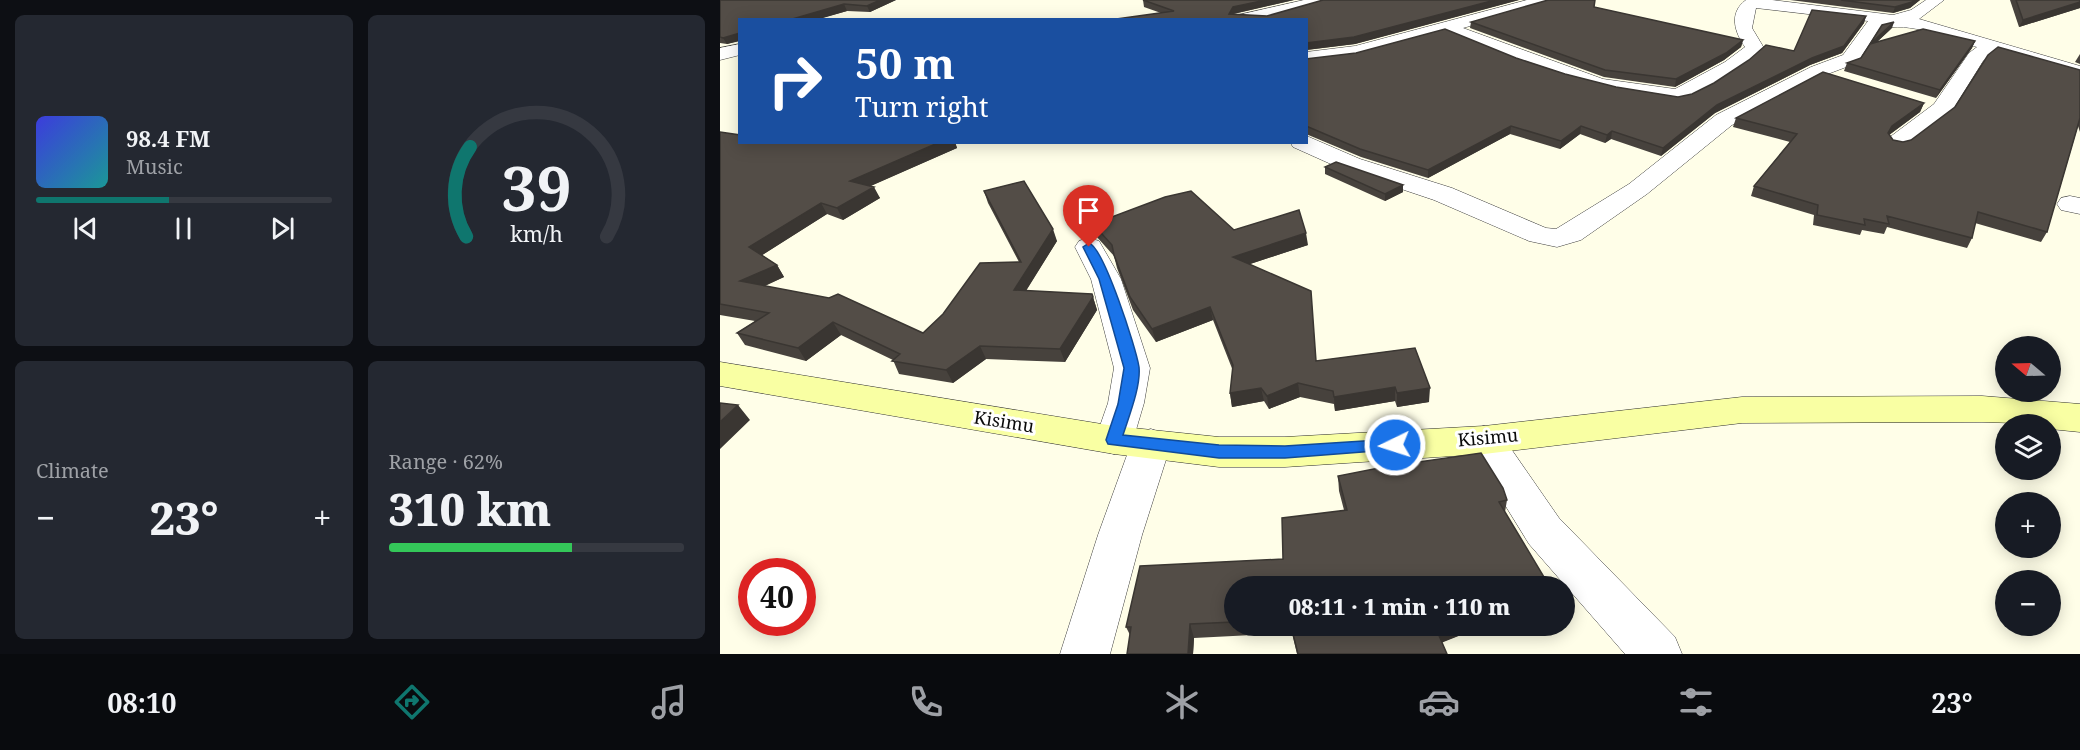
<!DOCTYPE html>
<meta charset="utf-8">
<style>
:root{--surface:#171b24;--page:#242831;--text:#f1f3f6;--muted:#9ea1a6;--line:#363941;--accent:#0f766e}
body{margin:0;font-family:"Noto Serif",serif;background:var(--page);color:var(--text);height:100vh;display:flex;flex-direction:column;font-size:22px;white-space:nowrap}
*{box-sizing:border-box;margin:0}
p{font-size:20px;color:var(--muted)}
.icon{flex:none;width:33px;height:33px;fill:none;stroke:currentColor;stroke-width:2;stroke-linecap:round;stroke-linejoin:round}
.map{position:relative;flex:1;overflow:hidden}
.side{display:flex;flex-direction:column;gap:15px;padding:15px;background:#0d0f14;width:720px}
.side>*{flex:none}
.hud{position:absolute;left:18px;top:18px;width:570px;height:126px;border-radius:0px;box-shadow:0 3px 15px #0003;background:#1a4fa0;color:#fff;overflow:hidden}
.needle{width:39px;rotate:289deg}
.buttons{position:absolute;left:1275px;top:336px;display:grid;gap:12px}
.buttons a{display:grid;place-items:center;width:66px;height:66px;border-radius:50%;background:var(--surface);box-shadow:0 3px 15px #0003;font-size:30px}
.speed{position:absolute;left:18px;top:558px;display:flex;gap:12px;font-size:30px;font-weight:700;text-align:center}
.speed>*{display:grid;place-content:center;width:78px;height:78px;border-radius:50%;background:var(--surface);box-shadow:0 3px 15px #0003;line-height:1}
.speed .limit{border:9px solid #d22;background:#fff;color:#111}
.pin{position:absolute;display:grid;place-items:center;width:51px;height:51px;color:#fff;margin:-62px -26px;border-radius:50% 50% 50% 0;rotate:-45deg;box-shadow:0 0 6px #0007}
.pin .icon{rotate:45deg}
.me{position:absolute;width:66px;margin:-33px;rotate:266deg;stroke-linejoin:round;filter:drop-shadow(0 0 4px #0008)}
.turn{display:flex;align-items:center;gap:21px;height:126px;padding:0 18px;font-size:27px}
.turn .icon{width:78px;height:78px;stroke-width:2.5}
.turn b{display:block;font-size:42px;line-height:51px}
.big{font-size:45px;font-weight:800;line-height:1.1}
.side .widget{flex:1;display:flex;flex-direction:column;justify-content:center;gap:9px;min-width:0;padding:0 21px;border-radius:9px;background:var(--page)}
.side .dial{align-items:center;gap:0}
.dial svg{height:156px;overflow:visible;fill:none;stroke:var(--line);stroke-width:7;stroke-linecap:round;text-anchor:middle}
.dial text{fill:var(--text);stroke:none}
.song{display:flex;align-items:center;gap:18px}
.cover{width:72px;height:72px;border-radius:9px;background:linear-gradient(135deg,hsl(240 70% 55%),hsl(180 70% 35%))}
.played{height:6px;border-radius:3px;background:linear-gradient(90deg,var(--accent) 45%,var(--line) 45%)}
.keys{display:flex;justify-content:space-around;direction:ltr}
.heat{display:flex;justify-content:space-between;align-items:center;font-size:33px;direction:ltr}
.charge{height:9px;border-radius:4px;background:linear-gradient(90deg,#34c759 62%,var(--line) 0)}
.side .tiles{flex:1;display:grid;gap:15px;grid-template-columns:repeat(2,1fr)}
.trip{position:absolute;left:504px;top:576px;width:351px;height:60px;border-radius:30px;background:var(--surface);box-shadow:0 3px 15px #0003;font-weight:800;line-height:60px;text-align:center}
.dock{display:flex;height:96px;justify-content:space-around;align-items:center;background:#090b0e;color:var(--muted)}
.dock .icon{width:42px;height:42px}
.dock .active{color:var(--accent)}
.dock b{font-size:27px;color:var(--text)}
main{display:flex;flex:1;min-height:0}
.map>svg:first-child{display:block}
</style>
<main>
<section class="side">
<div class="tiles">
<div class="widget">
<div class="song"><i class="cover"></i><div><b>98.4 FM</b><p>Music</p></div></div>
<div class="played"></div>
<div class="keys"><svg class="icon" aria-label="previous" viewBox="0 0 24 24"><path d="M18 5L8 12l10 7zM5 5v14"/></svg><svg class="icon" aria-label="pause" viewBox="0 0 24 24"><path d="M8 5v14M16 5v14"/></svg><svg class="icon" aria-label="next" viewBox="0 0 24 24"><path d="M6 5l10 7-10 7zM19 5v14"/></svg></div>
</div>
<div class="widget dial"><svg viewBox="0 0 100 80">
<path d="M14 69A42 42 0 1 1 86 69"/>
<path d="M14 69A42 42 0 0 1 16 23" stroke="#0f766e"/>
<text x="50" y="56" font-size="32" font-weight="700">39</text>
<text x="50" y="72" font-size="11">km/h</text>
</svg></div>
<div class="widget"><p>Climate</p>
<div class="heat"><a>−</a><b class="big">23°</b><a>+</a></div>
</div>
<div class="widget"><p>Range · 62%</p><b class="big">310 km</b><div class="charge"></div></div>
</div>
</section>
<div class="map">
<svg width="1360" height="654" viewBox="0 0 1360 654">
<rect width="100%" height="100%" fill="#fffee8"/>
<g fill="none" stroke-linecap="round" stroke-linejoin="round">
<g stroke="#3d3d3d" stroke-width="1">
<path id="street" d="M584,0H609L607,3L547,20H512L514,16Z
M807,0H833L831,3L743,28L883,79L955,89L1005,62L1025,47C1015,33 1008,13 1026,0H1052L1173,15L1191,10L1206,0H1224L1199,19L1360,66V78L1274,52L1263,61L1230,114L1186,147L1178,149L1170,147L1166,142L1170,137L1214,104L1249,53L1257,47C1226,38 1191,21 1159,29L1137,63L1105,75L1012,125L927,194L861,240L837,247L809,241L714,200L622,169L573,147L570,142H586V136L589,137L640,159L732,188L826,228L836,229L909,184L996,115L1091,67L1123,55L1148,21L1036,8L1032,28L1044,48L1042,52C1028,66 979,98 961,102C948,104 933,99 920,97C854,86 785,61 725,33L636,58L586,64V52L635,46Z
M20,44V55L0,60V48Z
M1350,196L1360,198V214L1341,210L1337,204L1341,198Z
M369,238L379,241L401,279L430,368L424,403L413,440L408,450L394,454L380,450L375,440L388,403L394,368L371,279L355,247L359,241Z
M764,426L778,430L839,518L955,637L962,654H905L809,544L745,440L750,430Z
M431,429L445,434L451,444L422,535L390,654H340L378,535L411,444L417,434Z"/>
</g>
<g stroke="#2c2c2c" stroke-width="1">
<path id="secondary" d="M0,362L394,426L499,437H565L764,426L1022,397L1262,396L1360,404V432L1330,429V424L1262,422L1022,423L764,454L565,467H499L394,454L0,386Z"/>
</g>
<use href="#street" fill="#fff" fill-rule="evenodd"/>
<use href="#secondary" fill="#f9ffa3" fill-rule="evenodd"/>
</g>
<path fill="#47423d" d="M0,0H176L150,12L127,11L7,44L0,43Z
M423,0H574L513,14L547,16L603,0H799L635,44L586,50V20H389L441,13L424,7Z
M1070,0H1200L1190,8L1173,13Z
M1290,0H1360V8L1299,27Z
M874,7L1023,40L1021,47L1004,60L955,87L884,77L750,28L751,22Z
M1146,16L1144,23L1122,53L1090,65L995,113L941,156L891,139L885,143L860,134L840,149L790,134L708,178L641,157L586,134V59L796,58L845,74L896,87L958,97L972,94L1074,51Z
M1172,28L1156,43L1255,41L1252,48L1216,98L1124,71L1127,63L1141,58L1150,44Z
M1360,54V64L1355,62Z
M1360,70V132L1358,126L1327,232L1321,242L1255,223L1252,238L1247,248L1167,227L1164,234L1142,230L1140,235L1093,225L1094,215L1031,196L1034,186L1070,142L1013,127L1016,118L1204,103L1200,112L1169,135L1173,140L1183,142L1191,140Z
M0,132L20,142H235L237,148L150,186L160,198L123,220L107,214L42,255L57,265L64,277L45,286L203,333L299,262L268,203L264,191L337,241L306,291L372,294L377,310L345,362L266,359L233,383L179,374L173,360L121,335L86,361L25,345L17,333L35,321L0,315Z
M605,167L683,185V192L665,201L605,174Z
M373,224L514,230L588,245L530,264L596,361L695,348L709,402L677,407L675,401L615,411L614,404L580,397L549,409L544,401L512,407L510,393L513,371L493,320L436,342L413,310L397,268L394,256L376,236Z
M618,476L787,500L785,512L514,586V626H761V627L722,642L727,654H577L572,633L474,638L473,654H407L410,635L406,627L563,559L624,510L619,491Z"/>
<path fill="#3a3632" d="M160,0H176L150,12L147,6Z
M546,0H574L513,14H509L513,7Z
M775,0H799L635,44L586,50V43Z
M1195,0H1200L1190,8L1173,13L1175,7Z
M1360,2V8L1299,27L1303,20Z
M124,4L127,11L96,20H69Z
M1146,16L1144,23L1122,53L1090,65L995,113L941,156L943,148L997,105Z
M1174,22L1172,28L1148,50L1150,44Z
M20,33V41L7,44L3,38Z
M1023,40L1021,47L1004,60L955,87L956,79Z
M1255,41L1252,48L1216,98L1220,90Z
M1204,103L1200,112L1169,135L1168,133L1172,126Z
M791,126L790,134L708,178V170Z
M861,126L860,134L840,149L841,141Z
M892,131L891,139L885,143L887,135Z
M220,142H235L237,148L135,193L130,181Z
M683,185V192L665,201V194Z
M154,187L160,198L123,220L117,208Z
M101,203L107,214L36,259L29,247Z
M333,229L337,241L298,303L294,290Z
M586,233L588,245L515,269L513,257Z
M57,265L64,277L28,293L20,281Z
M373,297L377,310L345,362L340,349Z
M490,307L493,320L436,342L432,329Z
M113,322L121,335L86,361L78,348Z
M260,346L266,359L233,383L226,370Z
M578,383L580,397L549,409L547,396Z
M675,387V401L615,411L614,397Z
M541,388L544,401L512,407L510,393Z
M710,388L709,402L677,407V393Z
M18,405L30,420L0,449V422Z
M824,577L822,586H797Z
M470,624L474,638L473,654H468Z
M731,626H761V627L716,645L717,631Z"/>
<path fill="#534d47" stroke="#3a3632" stroke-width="1.5" d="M0,0H160L147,6L124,4L69,20H20V33L3,38L0,37Z
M423,0H546L513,7L509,14L547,16L603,0H775L634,37L586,43V20H389L454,11Z
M828,0H875L874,7L1023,40L1006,53L956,79L885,70L751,22Z
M1121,0H1195L1192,2L1175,7Z
M1296,0H1360V2L1303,20Z
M1092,10L1146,16L1124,46L1092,58L997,105L943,148L892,131L887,135L861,126L841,141L791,126L708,170L640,149L586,126V59L636,53L725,29L796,58L845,74L896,87L958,97L972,94L994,83L1029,60L1046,45L1074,51Z
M1174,22L1150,44L1162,25Z
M1203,29L1255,41L1220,90L1127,63L1141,58L1150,44Z
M1278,47L1360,70V118L1327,232L1258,212L1252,238L1167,216L1169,224L1144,219L1145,225L1097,215L1098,205L1034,186L1077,134L1016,118L1103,72L1204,103L1172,126L1168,133L1173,140L1183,142L1191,140L1235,107L1268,55Z
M0,132L20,135V142H220L130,181L154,187L117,208L101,203L29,247L57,265L20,281L109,298L118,294L203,333L223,314L260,263L301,262L264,191L304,181L333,229L294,290L372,294L373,297L340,349L260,346L226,370L172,361L180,354L113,322L78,348L17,333L49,313L0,304Z
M616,162L683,185L665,194L605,167Z
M471,191L514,230L579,210L586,233L513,257L591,291L596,361L695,348L710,388L677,393L675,387L614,397L613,391L578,383L547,396L541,388L510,393L513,365L490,307L432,329L410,297L394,255L392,245L373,224L445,197Z
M0,403L18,405L0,422Z
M761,453L783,488L787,500L779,502L824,577L797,586H514V622L470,624L468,654H407L411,627H406L420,566L563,559L562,518L627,510L618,476L664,467Z
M571,626H731L717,631L727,654H578Z"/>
<path fill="#1a73e8" stroke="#114b97" stroke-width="1.5" d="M369,243C384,248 416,348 419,367C421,386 409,416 403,435L499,445L565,446L675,439L681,441L684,445L681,449L565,458H499L388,444L386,440L398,404L404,368L379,279L363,247Z"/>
<g text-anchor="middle" stroke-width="6" stroke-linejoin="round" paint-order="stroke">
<g font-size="18" fill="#0a0a0a" stroke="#fff">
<text transform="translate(284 422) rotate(9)" y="6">Kisimu</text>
<text transform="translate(768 438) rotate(-5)" y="6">Kisimu</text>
</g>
</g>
</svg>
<div class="buttons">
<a><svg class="needle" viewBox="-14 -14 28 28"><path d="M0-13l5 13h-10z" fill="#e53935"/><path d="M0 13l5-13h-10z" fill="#9ea1a6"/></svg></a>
<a><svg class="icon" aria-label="layers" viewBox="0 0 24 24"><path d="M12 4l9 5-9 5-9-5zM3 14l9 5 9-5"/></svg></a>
<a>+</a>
<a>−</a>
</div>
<div class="speed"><div class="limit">40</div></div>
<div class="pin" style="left:369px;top:247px;background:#d93025"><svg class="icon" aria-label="arrive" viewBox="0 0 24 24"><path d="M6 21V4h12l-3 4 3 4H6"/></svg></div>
<svg class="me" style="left:675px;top:445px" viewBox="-20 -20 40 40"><circle r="17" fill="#1a73e8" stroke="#fff" stroke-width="3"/><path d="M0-11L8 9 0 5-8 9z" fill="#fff"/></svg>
<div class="trip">08:11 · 1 min · 110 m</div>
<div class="hud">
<div class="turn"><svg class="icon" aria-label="right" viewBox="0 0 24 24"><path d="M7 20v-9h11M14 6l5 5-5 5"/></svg><div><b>50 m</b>Turn right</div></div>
</div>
</div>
</main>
<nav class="dock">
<b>08:10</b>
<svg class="icon active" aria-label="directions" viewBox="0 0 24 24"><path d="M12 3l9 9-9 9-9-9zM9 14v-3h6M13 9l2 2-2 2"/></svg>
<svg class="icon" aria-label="music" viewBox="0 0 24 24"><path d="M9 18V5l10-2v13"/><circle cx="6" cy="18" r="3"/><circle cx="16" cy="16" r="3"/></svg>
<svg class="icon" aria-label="phone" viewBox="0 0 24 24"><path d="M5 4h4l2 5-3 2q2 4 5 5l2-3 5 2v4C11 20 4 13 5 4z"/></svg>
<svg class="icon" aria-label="climate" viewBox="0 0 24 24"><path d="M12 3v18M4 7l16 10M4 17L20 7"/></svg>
<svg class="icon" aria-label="car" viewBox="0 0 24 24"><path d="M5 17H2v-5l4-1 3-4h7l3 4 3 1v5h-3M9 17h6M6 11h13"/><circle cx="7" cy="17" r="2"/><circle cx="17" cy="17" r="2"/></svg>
<svg class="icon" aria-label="filters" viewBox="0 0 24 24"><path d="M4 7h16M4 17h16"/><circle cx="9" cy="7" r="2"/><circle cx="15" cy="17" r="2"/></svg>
<b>23°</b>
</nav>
